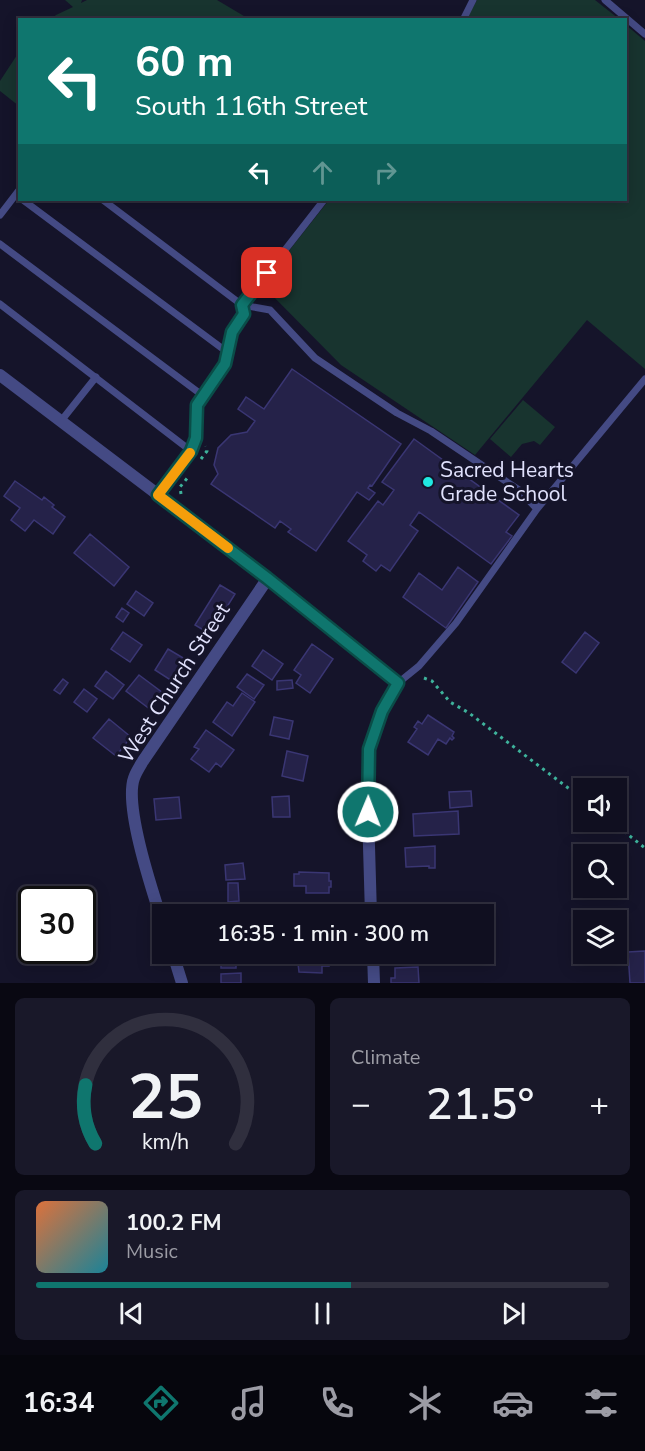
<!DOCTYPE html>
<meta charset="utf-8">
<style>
:root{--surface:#100f20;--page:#191829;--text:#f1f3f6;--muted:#9c9ca5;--line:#302f3e;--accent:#0f766e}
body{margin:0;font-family:"Nunito Sans",sans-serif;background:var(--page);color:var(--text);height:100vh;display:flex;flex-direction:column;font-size:22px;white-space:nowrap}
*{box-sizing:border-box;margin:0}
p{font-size:20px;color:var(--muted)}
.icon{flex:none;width:33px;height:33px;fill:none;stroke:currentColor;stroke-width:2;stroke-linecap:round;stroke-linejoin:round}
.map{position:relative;height:983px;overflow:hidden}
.panel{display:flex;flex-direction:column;gap:15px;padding:15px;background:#090812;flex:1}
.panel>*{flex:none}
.banner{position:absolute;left:18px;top:18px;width:609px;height:183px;border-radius:0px;box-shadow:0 3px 15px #0003,0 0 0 2px var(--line);background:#0f766e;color:#fff;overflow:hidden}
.tools{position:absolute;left:573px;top:778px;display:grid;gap:12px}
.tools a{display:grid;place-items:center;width:54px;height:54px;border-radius:0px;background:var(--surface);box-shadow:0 3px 15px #0003,0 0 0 2px var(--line);font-size:30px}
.speed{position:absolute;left:18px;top:886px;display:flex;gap:12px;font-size:30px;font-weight:700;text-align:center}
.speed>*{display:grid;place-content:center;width:78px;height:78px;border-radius:50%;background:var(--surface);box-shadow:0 3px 15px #0003,0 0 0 2px var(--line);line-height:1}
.speed .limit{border:3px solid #111;border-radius:9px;background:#fff;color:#111}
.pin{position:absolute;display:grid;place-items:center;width:51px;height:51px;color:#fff;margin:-26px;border-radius:12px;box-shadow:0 3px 9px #0006}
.me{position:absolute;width:66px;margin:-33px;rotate:1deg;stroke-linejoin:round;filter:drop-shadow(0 0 4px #0008)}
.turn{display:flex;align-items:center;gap:21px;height:126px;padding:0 18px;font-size:27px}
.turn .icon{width:78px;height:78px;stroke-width:2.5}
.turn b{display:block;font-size:42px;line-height:51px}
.lanes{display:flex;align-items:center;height:57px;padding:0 18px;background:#0003;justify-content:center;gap:30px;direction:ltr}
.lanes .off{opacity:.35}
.big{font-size:45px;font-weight:600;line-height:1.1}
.panel .tile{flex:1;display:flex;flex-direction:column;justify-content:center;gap:9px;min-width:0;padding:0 21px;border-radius:9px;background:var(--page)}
.panel .dial{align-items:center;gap:0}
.dial svg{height:156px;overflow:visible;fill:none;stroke:var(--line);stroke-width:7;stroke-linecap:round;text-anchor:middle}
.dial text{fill:var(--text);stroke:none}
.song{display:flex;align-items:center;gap:18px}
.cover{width:72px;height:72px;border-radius:9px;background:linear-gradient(135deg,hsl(20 70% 55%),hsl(190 70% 35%))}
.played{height:6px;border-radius:3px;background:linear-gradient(90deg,var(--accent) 55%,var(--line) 55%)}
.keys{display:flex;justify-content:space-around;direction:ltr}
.heat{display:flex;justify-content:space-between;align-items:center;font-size:33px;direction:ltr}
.panel .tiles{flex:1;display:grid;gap:15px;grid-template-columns:1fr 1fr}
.tile:last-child{grid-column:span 2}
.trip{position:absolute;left:152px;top:904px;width:342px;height:60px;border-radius:0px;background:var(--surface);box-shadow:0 3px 15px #0003,0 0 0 2px var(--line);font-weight:600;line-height:60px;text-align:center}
.tab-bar{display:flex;height:96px;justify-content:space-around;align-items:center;background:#06060d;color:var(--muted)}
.tab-bar .icon{width:42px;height:42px}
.tab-bar .current{color:var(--accent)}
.tab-bar b{font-size:27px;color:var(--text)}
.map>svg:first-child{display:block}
</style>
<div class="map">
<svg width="645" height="983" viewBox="0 0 645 983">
<rect width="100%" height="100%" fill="#15142a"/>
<path fill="#18342f" d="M65,0H82L81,3L87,0H217L249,19H51L56,15L73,7Z
M477,0H595L619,19L466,20Z
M626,25L645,41V369L587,320L475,455L341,365L262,285L329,200H626Z
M19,52V106L0,91V81Z
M523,400L555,427L540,445L534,441L522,444L511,457L490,439Z"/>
<path fill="#252249" stroke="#3a3673" stroke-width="1.5" d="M292,369L401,444L372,486L370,485L368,488L375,493L369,500L357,492L316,551L288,532L291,529L280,521L275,528L211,484L218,474L214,465L218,448L231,435L247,432L255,421L238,409L246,397L264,409Z
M414,439L519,515L506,532L512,536L491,564L419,512L410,525L418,531L390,571L381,565L376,571L363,561L367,555L348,541L378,501L383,505L394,490L382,482Z
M15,481L42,500L44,497L54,505L52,507L65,517L53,534L34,520L25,531L11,520L20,508L4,496Z
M90,534L129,567L114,586L74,553Z
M458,567L478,582L446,628L403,597L419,573L442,590Z
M220,585L235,594L210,634L195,625Z
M136,591L153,603L144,616L127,604Z
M122,608L129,613L123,622L116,617Z
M123,632L142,645L130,662L111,649Z
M585,632L599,643L576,673L562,662Z
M312,644L333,659L310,693L296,683L301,675L294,670Z
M168,649L185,659L172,681L155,670Z
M263,650L283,664L272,680L252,666Z
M106,671L124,685L113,699L95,686Z
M247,674L264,685L254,699L237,687Z
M139,675L163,693L151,710L126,691Z
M63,679L68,683L60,694L54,690Z
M292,680L293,688L277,690V681Z
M84,689L97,699L87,712L74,702Z
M242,693L255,702L232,736L213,722L227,702L233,706Z
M428,715L454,732L452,736L454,738L452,740L450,738L446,744L438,739L428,755L408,742L417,729L414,727L418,721L422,724Z
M274,717L293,721L289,739L270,735Z
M109,719L131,737L116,756L93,738Z
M206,730L234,750L221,767L216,763L209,772L191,759L199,749L194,747Z
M287,751L308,756L303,781L282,776Z
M471,791L472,806L450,808L449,792Z
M289,796L290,817H273L272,797Z
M179,797L181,818L156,820L154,799Z
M458,811L459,834L414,836L413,814Z
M435,846V868H429V866L406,867L405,848Z
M243,863L245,879L226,880L225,865Z
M299,872L329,873V881H331V887H329V893H306V886H294V874H299Z
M228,883H238L239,901L228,902Z
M645,951V983H630L628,952Z
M206,954H236V968H221V963L207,964Z
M329,954V966H322V973L299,972L297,955Z
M451,954V961L439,963L438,955Z
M418,967L419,983H391V978H395V968Z
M241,973V983H221V974Z"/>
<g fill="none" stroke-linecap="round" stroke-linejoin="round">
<path stroke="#3eb29b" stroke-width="3" stroke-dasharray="3 4.5" stroke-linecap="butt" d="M201,459L207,451L206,446
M181,494L180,487L189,476
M424,678L432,681L450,702L469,713L584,800
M612,822L645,848"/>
<path stroke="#444a84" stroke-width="7" d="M605,0L645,34
M463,20L473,0
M23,200L227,352
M103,200L242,305L244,314L232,332L225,364L197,405L196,438L191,451L158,495
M324,200L242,305L270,310L315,358L397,413L431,431L519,490L537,509L456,623L419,666L398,683
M0,215L20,189
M0,244L202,395
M0,304L191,451
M61,421L96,377
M537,509L645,379"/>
<path stroke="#444a84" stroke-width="12" d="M0,375L268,578L398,683L383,711L369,749L368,812L371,915
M162,921C152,890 124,806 134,778C136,772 140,766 143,761L268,578
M173,954L182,983
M373,954L374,983"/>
</g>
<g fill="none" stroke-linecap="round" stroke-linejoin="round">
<g stroke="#0a4d48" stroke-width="15">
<path id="route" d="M267,273L242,305L244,314L232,332L225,364L197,405L196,438L191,451L158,495L267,578L398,683L382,711L369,749L368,812"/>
</g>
<use href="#route" stroke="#0f766e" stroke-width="10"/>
<path stroke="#f59e0b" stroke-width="10" d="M190,453L158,495L228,548"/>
</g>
<circle fill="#20e8e1" stroke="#15142a" stroke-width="2" cx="428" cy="482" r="6"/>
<g text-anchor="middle" stroke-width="6" stroke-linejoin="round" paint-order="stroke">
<g font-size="21" fill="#e0e1fc" stroke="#15142a" text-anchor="start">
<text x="440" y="477">Sacred Hearts<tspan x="440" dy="24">Grade School</tspan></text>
</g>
<g font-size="21" fill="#e0e1fc" stroke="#15142a">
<text transform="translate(174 683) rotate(-57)" y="7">West Church Street</text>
</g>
</g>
</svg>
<div class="tools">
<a><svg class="icon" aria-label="sound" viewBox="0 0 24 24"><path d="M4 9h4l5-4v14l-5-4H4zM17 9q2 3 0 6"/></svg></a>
<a><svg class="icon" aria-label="search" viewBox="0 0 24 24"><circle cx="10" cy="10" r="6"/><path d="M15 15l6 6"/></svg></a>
<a><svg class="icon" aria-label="layers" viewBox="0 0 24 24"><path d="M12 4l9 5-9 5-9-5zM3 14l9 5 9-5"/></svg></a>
</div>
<div class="speed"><div class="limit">30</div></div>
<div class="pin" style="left:267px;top:273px;background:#d93025"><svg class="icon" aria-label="arrive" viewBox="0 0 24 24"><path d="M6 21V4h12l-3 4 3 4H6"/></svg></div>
<svg class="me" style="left:368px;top:812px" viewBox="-20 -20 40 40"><circle r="17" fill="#0f766e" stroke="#fff" stroke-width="3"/><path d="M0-11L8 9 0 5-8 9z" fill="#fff"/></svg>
<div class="trip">16:35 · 1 min · 300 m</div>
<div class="banner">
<div class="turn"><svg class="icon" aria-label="left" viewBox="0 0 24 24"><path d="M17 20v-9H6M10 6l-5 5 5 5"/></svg><div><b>60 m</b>South 116th Street</div></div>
<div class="lanes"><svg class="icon" aria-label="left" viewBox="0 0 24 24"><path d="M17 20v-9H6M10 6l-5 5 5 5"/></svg><svg class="icon off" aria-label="ahead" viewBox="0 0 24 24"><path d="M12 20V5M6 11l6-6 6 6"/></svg><svg class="icon off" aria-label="right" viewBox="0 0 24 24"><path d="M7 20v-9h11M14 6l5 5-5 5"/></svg></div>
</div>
</div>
<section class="panel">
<div class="tiles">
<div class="tile dial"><svg viewBox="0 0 100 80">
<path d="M14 69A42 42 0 1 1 86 69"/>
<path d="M14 69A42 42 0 0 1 9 39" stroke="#0f766e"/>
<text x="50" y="56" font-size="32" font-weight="700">25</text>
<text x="50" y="72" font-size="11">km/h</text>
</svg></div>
<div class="tile"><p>Climate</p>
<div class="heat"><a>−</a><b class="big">21.5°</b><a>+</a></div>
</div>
<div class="tile">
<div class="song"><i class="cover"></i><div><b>100.2 FM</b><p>Music</p></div></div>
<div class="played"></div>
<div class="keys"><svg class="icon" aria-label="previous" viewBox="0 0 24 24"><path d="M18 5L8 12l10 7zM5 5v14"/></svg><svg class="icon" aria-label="pause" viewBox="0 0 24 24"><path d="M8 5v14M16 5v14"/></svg><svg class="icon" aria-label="next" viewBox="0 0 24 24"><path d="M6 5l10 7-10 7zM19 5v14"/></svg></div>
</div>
</div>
</section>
<nav class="tab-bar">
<b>16:34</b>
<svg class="icon current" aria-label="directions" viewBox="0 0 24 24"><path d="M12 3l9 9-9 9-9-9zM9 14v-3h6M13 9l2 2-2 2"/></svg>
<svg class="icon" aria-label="music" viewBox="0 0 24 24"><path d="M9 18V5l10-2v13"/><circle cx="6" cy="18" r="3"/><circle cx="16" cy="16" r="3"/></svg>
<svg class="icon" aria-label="phone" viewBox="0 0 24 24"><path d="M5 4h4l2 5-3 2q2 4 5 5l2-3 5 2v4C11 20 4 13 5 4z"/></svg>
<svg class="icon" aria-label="climate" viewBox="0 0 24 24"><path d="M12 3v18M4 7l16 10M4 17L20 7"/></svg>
<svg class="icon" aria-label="car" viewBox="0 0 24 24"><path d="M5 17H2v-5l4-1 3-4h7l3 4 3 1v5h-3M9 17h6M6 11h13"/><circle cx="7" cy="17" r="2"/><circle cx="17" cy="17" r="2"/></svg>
<svg class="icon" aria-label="filters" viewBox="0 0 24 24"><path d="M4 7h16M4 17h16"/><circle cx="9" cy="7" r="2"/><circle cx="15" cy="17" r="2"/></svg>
</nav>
